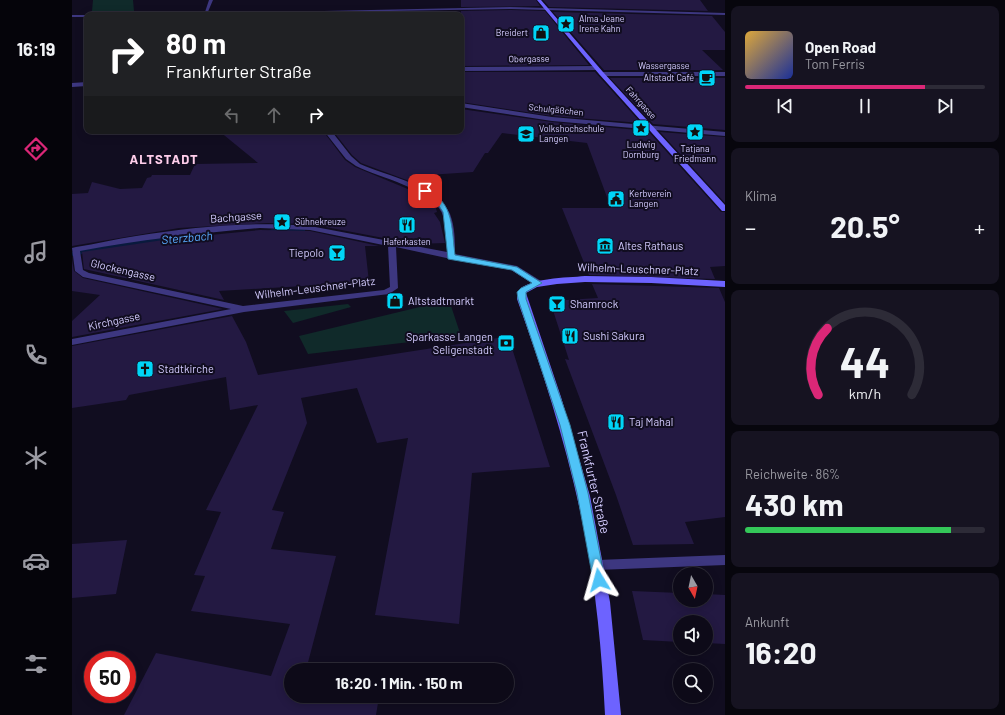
<!DOCTYPE html>
<html lang="de">
<meta charset="utf-8">
<style>
:root{--surface:#0d0a18;--page:#161321;--text:#f1f3f6;--muted:#9a9aa2;--line:#2d2b37;--accent:#db2777}
body{margin:0;font-family:Barlow,sans-serif;background:var(--page);color:var(--text);height:100vh;display:flex;flex-direction:column;font-size:15px;white-space:nowrap}
*{box-sizing:border-box;margin:0}
p{font-size:13px;color:var(--muted)}
.icon{flex:none;width:22px;height:22px;fill:none;stroke:currentColor;stroke-width:2;stroke-linecap:round;stroke-linejoin:round}
.map{position:relative;flex:1;overflow:hidden}
.sheet{display:flex;flex-direction:column;gap:6px;padding:6px;background:#07060d;width:280px}
.sheet>*{flex:none}
.hud{position:absolute;left:12px;top:12px;width:380px;height:122px;border-radius:8px;box-shadow:0 2px 10px #0003,0 0 0 1px var(--line);background:#202124;color:#fff;overflow:hidden}
.needle{width:26px;rotate:171deg}
.controls{position:absolute;left:601px;top:567px;display:grid;gap:8px}
.controls a{display:grid;place-items:center;width:40px;height:40px;border-radius:50%;background:var(--surface);box-shadow:0 2px 10px #0003,0 0 0 1px var(--line);font-size:20px}
.speed{position:absolute;left:12px;top:651px;display:flex;gap:8px;font-size:20px;font-weight:700;text-align:center}
.speed>*{display:grid;place-content:center;width:52px;height:52px;border-radius:50%;background:var(--surface);box-shadow:0 2px 10px #0003,0 0 0 1px var(--line);line-height:1}
.speed .limit{border:6px solid #d22;background:#fff;color:#111}
.pin{position:absolute;display:grid;place-items:center;width:34px;height:34px;color:#fff;margin:-17px;border-radius:8px;box-shadow:0 2px 6px #0006}
.me{position:absolute;width:44px;margin:-22px;rotate:352deg;stroke-linejoin:round;filter:drop-shadow(0 0 3px #0008)}
.turn{display:flex;align-items:center;gap:14px;height:84px;padding:0 16px;font-size:18px}
.turn .icon{width:52px;height:52px;stroke-width:2.5}
.turn b{display:block;font-size:28px;line-height:34px}
.lanes{display:flex;align-items:center;height:38px;padding:0 16px;background:#0003;justify-content:center;gap:20px;direction:ltr}
.lanes .off{opacity:.35}
.big{font-size:30px;font-weight:700;line-height:1.1}
.sheet .card{flex:1;display:flex;flex-direction:column;justify-content:center;gap:6px;min-width:0;padding:0 14px;border-radius:8px;background:var(--page)}
.sheet .dial{align-items:center;gap:0}
.dial svg{height:104px;overflow:visible;fill:none;stroke:var(--line);stroke-width:7;stroke-linecap:round;text-anchor:middle}
.dial text{fill:var(--text);stroke:none}
.song{display:flex;align-items:center;gap:12px}
.cover{width:48px;height:48px;border-radius:6px;background:linear-gradient(135deg,hsl(40 70% 55%),hsl(230 70% 35%))}
.played{height:4px;border-radius:2px;background:linear-gradient(90deg,var(--accent) 75%,var(--line) 75%)}
.keys{display:flex;justify-content:space-around;direction:ltr}
.heat{display:flex;justify-content:space-between;align-items:center;font-size:22px;direction:ltr}
.charge{height:6px;border-radius:3px;background:linear-gradient(90deg,#34c759 86%,var(--line) 0)}
.trip{position:absolute;left:212px;top:663px;width:230px;height:40px;border-radius:20px;background:var(--surface);box-shadow:0 2px 10px #0003,0 0 0 1px var(--line);font-weight:700;line-height:40px;text-align:center}
main{display:flex;flex:1;min-height:0}
.tab-bar{display:flex;flex-direction:column;width:72px;justify-content:space-around;align-items:center;background:#05040a;color:var(--muted)}
.tab-bar .icon{width:28px;height:28px}
.tab-bar .selected{color:var(--accent)}
.tab-bar b{font-size:18px;color:var(--text)}
.map>svg:first-child{display:block}
</style>
<main>
<nav class="tab-bar">
<b>16:19</b>
<svg class="icon selected" aria-label="directions" viewBox="0 0 24 24"><path d="M12 3l9 9-9 9-9-9zM9 14v-3h6M13 9l2 2-2 2"/></svg>
<svg class="icon" aria-label="music" viewBox="0 0 24 24"><path d="M9 18V5l10-2v13"/><circle cx="6" cy="18" r="3"/><circle cx="16" cy="16" r="3"/></svg>
<svg class="icon" aria-label="phone" viewBox="0 0 24 24"><path d="M5 4h4l2 5-3 2q2 4 5 5l2-3 5 2v4C11 20 4 13 5 4z"/></svg>
<svg class="icon" aria-label="climate" viewBox="0 0 24 24"><path d="M12 3v18M4 7l16 10M4 17L20 7"/></svg>
<svg class="icon" aria-label="car" viewBox="0 0 24 24"><path d="M5 17H2v-5l4-1 3-4h7l3 4 3 1v5h-3M9 17h6M6 11h13"/><circle cx="7" cy="17" r="2"/><circle cx="17" cy="17" r="2"/></svg>
<svg class="icon" aria-label="filters" viewBox="0 0 24 24"><path d="M4 7h16M4 17h16"/><circle cx="9" cy="7" r="2"/><circle cx="15" cy="17" r="2"/></svg>
</nav>
<div class="map">
<svg width="653" height="715" viewBox="0 0 653 715">
<rect width="100%" height="100%" fill="#110d20"/>
<path fill="#102a2a" d="M21,0H61L62,11H20Z
M377,300L389,336L236,354L227,336Z
M276,304L279,307L221,323L212,311Z"/>
<g fill="none" stroke-linecap="round" stroke-linejoin="round">
<path fill="#091a3d" fill-rule="evenodd" d="M230,227H233V231L200,233L196,231L200,229Z
M129,234L133,236L132,238L60,245L0,256V252L60,241Z"/>
</g>
<path fill="#231942" d="M389,0H464L468,6L389,7Z
M471,0H628L636,11L477,7Z
M439,10L473,11L517,65L389,66V11Z
M481,12L640,16L653,32V50H630L651,70H532Z
M389,72H523L569,123L480,116L389,102Z
M538,78H653V130L581,124Z
M389,109L480,122L576,131L649,212H653V266L638,267L643,279L517,275L490,208H539L515,143L430,133L416,153H413L401,172L356,175L361,193L340,182L289,163L280,155L261,131H315L314,135L389,133Z
M147,131H251L273,160L283,167L343,192L363,205L365,212L362,213L368,222L373,243L343,244L238,224L195,223L107,228L0,246V194L16,193L20,182L48,189L70,188L75,178L79,177L80,175H118L123,164L186,163Z
M588,132L653,137V203Z
M188,230L238,231L307,246H293L297,282L147,291L152,300L12,269L10,252L98,239Z
M0,260L2,271L11,278L151,309L0,337V321L28,295L0,291Z
M520,284L647,288L653,302V517L613,522L622,544L561,545L544,495L493,359L497,360L478,301L526,298Z
M160,316L174,342L186,375L426,338L438,342L478,467L400,473L387,624L303,615L336,438L305,443L285,388L229,398L235,423L200,510L212,512L199,549L264,556L234,670H219V696H272L306,703L304,715H52L84,653L199,676L218,624L119,611L133,576L122,575L149,512L134,510L186,405L158,410L154,377L57,395L54,400L0,408V346Z
M55,540L44,594L0,598V544Z
M560,591L608,593V600H634V594L653,595V644L634,643V622H608V642L571,640Z"/>
<g fill="none" stroke-linecap="round" stroke-linejoin="round">
<path fill="#3d3780" fill-rule="evenodd" d="M137,0H141L135,14L132,15Z
M389,67L524,66L527,68L524,70L389,71Z
M653,72V76H530L527,74L530,72Z
M15,82V86L0,87V83Z
M389,103L480,117L653,132V136L480,121L389,107Z
M252,131H259L261,133L279,156L288,164C315,176 367,186 378,214C383,227 383,240 383,254L445,266L469,281L470,283L469,285H463L439,270L382,259H379L324,247L326,288L317,294L172,312L0,345V339L159,309L11,277L3,271L0,248L4,247C24,244 44,239 64,236C121,227 181,221 238,226L375,252C375,239 375,225 370,213C358,188 308,178 284,166L274,159ZM188,228L238,230L316,246L318,287L312,290L171,306L17,273L11,270L8,251C68,240 127,233 188,228Z
M653,555V565L525,570L520,569L518,565L520,561L525,560Z"/>
<path fill="#3d3780" fill-rule="evenodd" d="M439,7L653,13V15L439,9L70,15Z
M0,15H16L15,17H0Z"/>
<path fill="#6d63ff" fill-rule="evenodd" d="M465,0H469L531,72L653,205V211H650L527,74Z
M513,276L579,277L653,281V287L579,283L513,282L485,284L465,287L454,293L489,397L518,496L538,602L549,715H533C530,652 524,590 512,529C496,450 472,374 445,299V292C458,277 494,278 513,276Z"/>
</g>
<path fill="#4fc3f7" stroke="#337fa1" d="M351,189C356,189 358,191 362,194C382,207 380,234 383,255L445,267L470,283L454,292V299L498,425L516,493L533,580L532,583L527,585L523,583L521,580L505,493L488,425L446,299L445,292L449,288L460,283L440,270L376,259L371,212L363,200L351,192Z"/>
<defs>
<g id="sight-square" transform="scale(0.9)"><rect x="-9" y="-9" width="18" height="18" rx="4" fill="#00d5f7" stroke="#110d20"/><path d="M0-6L1.8-2.2L6-1.7L2.9 1.2L3.7 5.4L0 3.3L-3.7 5.4L-2.9 1.2L-6-1.7L-1.8-2.2Z" fill="#111"/></g>
<g id="shop-square" transform="scale(0.9)"><rect x="-9" y="-9" width="18" height="18" rx="4" fill="#00d5f7" stroke="#110d20"/><path d="M-5-2.5h2.3a2.7 3.5 0 0 1 5.4 0H5L5.5 6h-11ZM-1.5-2.5h3a1.5 2.3 0 0 0-3 0Z" fill="#111"/></g>
<g id="cafe-square" transform="scale(0.9)"><rect x="-9" y="-9" width="18" height="18" rx="4" fill="#00d5f7" stroke="#110d20"/><path d="M-5.5-4.5H6V0H3Q3 3.5 0 3.5H-2.5Q-5.5 3.5-5.5 0ZM3-3.2v2h1.7v-2ZM-6 4.5H4V6H-6Z" fill="#111"/></g>
<g id="school-square" transform="scale(0.9)"><rect x="-9" y="-9" width="18" height="18" rx="4" fill="#00d5f7" stroke="#110d20"/><path d="M0-5L7-2L0 1L-7-2ZM-4 1L0 2.5L4 1V4Q0 6-4 4Z" fill="#111"/></g>
<g id="civic-square" transform="scale(0.9)"><rect x="-9" y="-9" width="18" height="18" rx="4" fill="#00d5f7" stroke="#110d20"/><path d="M-.6-6.5H3V-4.5H.6V-3L4-1V1h2V6H-6V1h2V-1L-.6-3ZM-1.2 2.5V6h2.4V2.5Z" fill="#111"/></g>
<g id="restaurant-square" transform="scale(0.9)"><rect x="-9" y="-9" width="18" height="18" rx="4" fill="#00d5f7" stroke="#110d20"/><path d="M-5-6h1v4h1v-4h1v4h1v-4h1v5L-1.5 .5V6h-2V.5L-5-1ZM5-6V6H3V1.5H1.5Q1.5-4 5-6Z" fill="#111"/></g>
<g id="museum-square" transform="scale(0.9)"><rect x="-9" y="-9" width="18" height="18" rx="4" fill="#00d5f7" stroke="#110d20"/><path d="M0-6L6-3V-2H-6V-3ZM-5-1h2V3h-2ZM-1-1h2V3h-2ZM3-1h2V3H3ZM-6 4H6V6H-6Z" fill="#111"/></g>
<g id="bar-square" transform="scale(0.9)"><rect x="-9" y="-9" width="18" height="18" rx="4" fill="#00d5f7" stroke="#110d20"/><path d="M-6-5H6L.8 .8V4.5H3.5V6h-7V4.5H-.8V.8Z" fill="#111"/></g>
<g id="bank-square" transform="scale(0.9)"><rect x="-9" y="-9" width="18" height="18" rx="4" fill="#00d5f7" stroke="#110d20"/><path d="M-6-4H6V4H-6ZM0-2.3a2.3 2.3 0 1 0 0 4.6a2.3 2.3 0 1 0 0-4.6Z" fill="#111"/></g>
<g id="church-square" transform="scale(0.9)"><rect x="-9" y="-9" width="18" height="18" rx="4" fill="#00d5f7" stroke="#110d20"/><path d="M-1.2-6h2.4v3.5h3.3v2.4h-3.3V6h-2.4V-.1h-3.3v-2.4h3.3Z" fill="#111"/></g>
</defs>
<g fill-rule="evenodd">
<use href="#sight-square" x="494" y="24"/>
<use href="#shop-square" x="469" y="33"/>
<use href="#cafe-square" x="635" y="78"/>
<use href="#sight-square" x="569" y="128"/>
<use href="#sight-square" x="623" y="132"/>
<use href="#school-square" x="454" y="134"/>
<use href="#civic-square" x="544" y="199"/>
<use href="#sight-square" x="210" y="222"/>
<use href="#restaurant-square" x="335" y="225"/>
<use href="#museum-square" x="533" y="246"/>
<use href="#bar-square" x="265" y="253"/>
<use href="#shop-square" x="323" y="301"/>
<use href="#bar-square" x="485" y="304"/>
<use href="#restaurant-square" x="498" y="336"/>
<use href="#bank-square" x="434" y="343"/>
<use href="#church-square" x="73" y="369"/>
<use href="#restaurant-square" x="544" y="422"/>
</g>
<g text-anchor="middle" stroke-width="4" stroke-linejoin="round" paint-order="stroke">
<g font-size="9" fill="#d4ccff" stroke="#110d20" text-anchor="start">
<text x="507" y="22">Alma Jeane<tspan x="507" dy="10">Irene Kahn</tspan></text>
<text x="456" y="36" text-anchor="end">Breidert</text>
<text x="622" y="81" text-anchor="end">Altstadt Café</text>
<text x="467" y="132">Volkshochschule<tspan x="467" dy="10">Langen</tspan></text>
<text x="569" y="148" text-anchor="middle">Ludwig<tspan x="569" dy="10">Dornburg</tspan></text>
<text x="623" y="152" text-anchor="middle">Tatjana<tspan x="623" dy="10">Friedmann</tspan></text>
<text x="557" y="197">Kerbverein<tspan x="557" dy="10">Langen</tspan></text>
<text x="223" y="225">Sühnekreuze</text>
<text x="335" y="245" text-anchor="middle">Haferkasten</text>
</g>
<g font-size="9" fill="#d4ccff" stroke="#110d20">
<text transform="translate(457 59) rotate(-1)" y="3">Obergasse</text>
<text x="592" y="69">Wassergasse</text>
<text transform="translate(569 103) rotate(48)" y="3">Fahrgasse</text>
<text transform="translate(484 110) rotate(6)" y="3">Schulgäßchen</text>
</g>
<g font-size="11" fill="#d4ccff" stroke="#110d20">
<text transform="translate(164 217) rotate(-4)" y="4">Bachgasse</text>
<text transform="translate(566 269) rotate(2)" y="4">Wilhelm-Leuschner-Platz</text>
<text transform="translate(51 270) rotate(13)" y="4">Glockengasse</text>
<text transform="translate(243 288) rotate(-7)" y="4">Wilhelm-Leuschner-Platz</text>
<text transform="translate(42 321) rotate(-12)" y="4">Kirchgasse</text>
</g>
<g font-size="11" fill="#d4ccff" stroke="#110d20" text-anchor="start">
<text x="546" y="250">Altes Rathaus</text>
<text x="252" y="257" text-anchor="end">Tiepolo</text>
<text x="336" y="305">Altstadtmarkt</text>
<text x="498" y="308">Shamrock</text>
<text x="511" y="340">Sushi Sakura</text>
<text x="421" y="341" text-anchor="end">Sparkasse Langen<tspan x="421" dy="13">Seligenstadt</tspan></text>
<text x="86" y="373">Stadtkirche</text>
<text x="557" y="426">Taj Mahal</text>
</g>
<g font-size="12" font-style="italic" fill="#5aacff" stroke="#110d20">
<text transform="translate(115 238) rotate(-5)" y="4">Sterzbach</text>
</g>
<g font-size="13" font-weight="bold" letter-spacing="1" fill="#ffceeb" stroke="#110d20">
<text x="92" y="164">ALTSTADT</text>
</g>
<g font-size="13" fill="#d4ccff" stroke="#110d20">
<text transform="translate(522 482) rotate(77)" y="5">Frankfurter Straße</text>
</g>
</g>
</svg>
<div class="controls">
<a><svg class="needle" viewBox="-14 -14 28 28"><path d="M0-13l5 13h-10z" fill="#e53935"/><path d="M0 13l5-13h-10z" fill="#9a9aa2"/></svg></a>
<a><svg class="icon" aria-label="sound" viewBox="0 0 24 24"><path d="M4 9h4l5-4v14l-5-4H4zM17 9q2 3 0 6"/></svg></a>
<a><svg class="icon" aria-label="search" viewBox="0 0 24 24"><circle cx="10" cy="10" r="6"/><path d="M15 15l6 6"/></svg></a>
</div>
<div class="speed"><div class="limit">50</div></div>
<div class="pin" style="left:353px;top:191px;background:#d93025"><svg class="icon" aria-label="arrive" viewBox="0 0 24 24"><path d="M6 21V4h12l-3 4 3 4H6"/></svg></div>
<svg class="me" style="left:527px;top:580px" viewBox="-20 -20 40 40"><path d="M0-17L14 15 0 8-14 15z" fill="#4fc3f7" stroke="#fff" stroke-width="4"/></svg>
<div class="trip">16:20 · 1 Min. · 150 m</div>
<div class="hud">
<div class="turn"><svg class="icon" aria-label="right" viewBox="0 0 24 24"><path d="M7 20v-9h11M14 6l5 5-5 5"/></svg><div><b>80 m</b>Frankfurter Straße</div></div>
<div class="lanes"><svg class="icon off" aria-label="left" viewBox="0 0 24 24"><path d="M17 20v-9H6M10 6l-5 5 5 5"/></svg><svg class="icon off" aria-label="ahead" viewBox="0 0 24 24"><path d="M12 20V5M6 11l6-6 6 6"/></svg><svg class="icon" aria-label="right" viewBox="0 0 24 24"><path d="M7 20v-9h11M14 6l5 5-5 5"/></svg></div>
</div>
</div>
<section class="sheet">
<div class="card">
<div class="song"><i class="cover"></i><div><b>Open Road</b><p>Tom Ferris</p></div></div>
<div class="played"></div>
<div class="keys"><svg class="icon" aria-label="previous" viewBox="0 0 24 24"><path d="M18 5L8 12l10 7zM5 5v14"/></svg><svg class="icon" aria-label="pause" viewBox="0 0 24 24"><path d="M8 5v14M16 5v14"/></svg><svg class="icon" aria-label="next" viewBox="0 0 24 24"><path d="M6 5l10 7-10 7zM19 5v14"/></svg></div>
</div>
<div class="card"><p>Klima</p>
<div class="heat"><a>−</a><b class="big">20.5°</b><a>+</a></div>
</div>
<div class="card dial"><svg viewBox="0 0 100 80">
<path d="M14 69A42 42 0 1 1 86 69"/>
<path d="M14 69A42 42 0 0 1 21 18" stroke="#db2777"/>
<text x="50" y="56" font-size="32" font-weight="700">44</text>
<text x="50" y="72" font-size="11">km/h</text>
</svg></div>
<div class="card"><p>Reichweite · 86%</p><b class="big">430 km</b><div class="charge"></div></div>
<div class="card"><p>Ankunft</p><b class="big">16:20</b></div>
</section>
</main>
